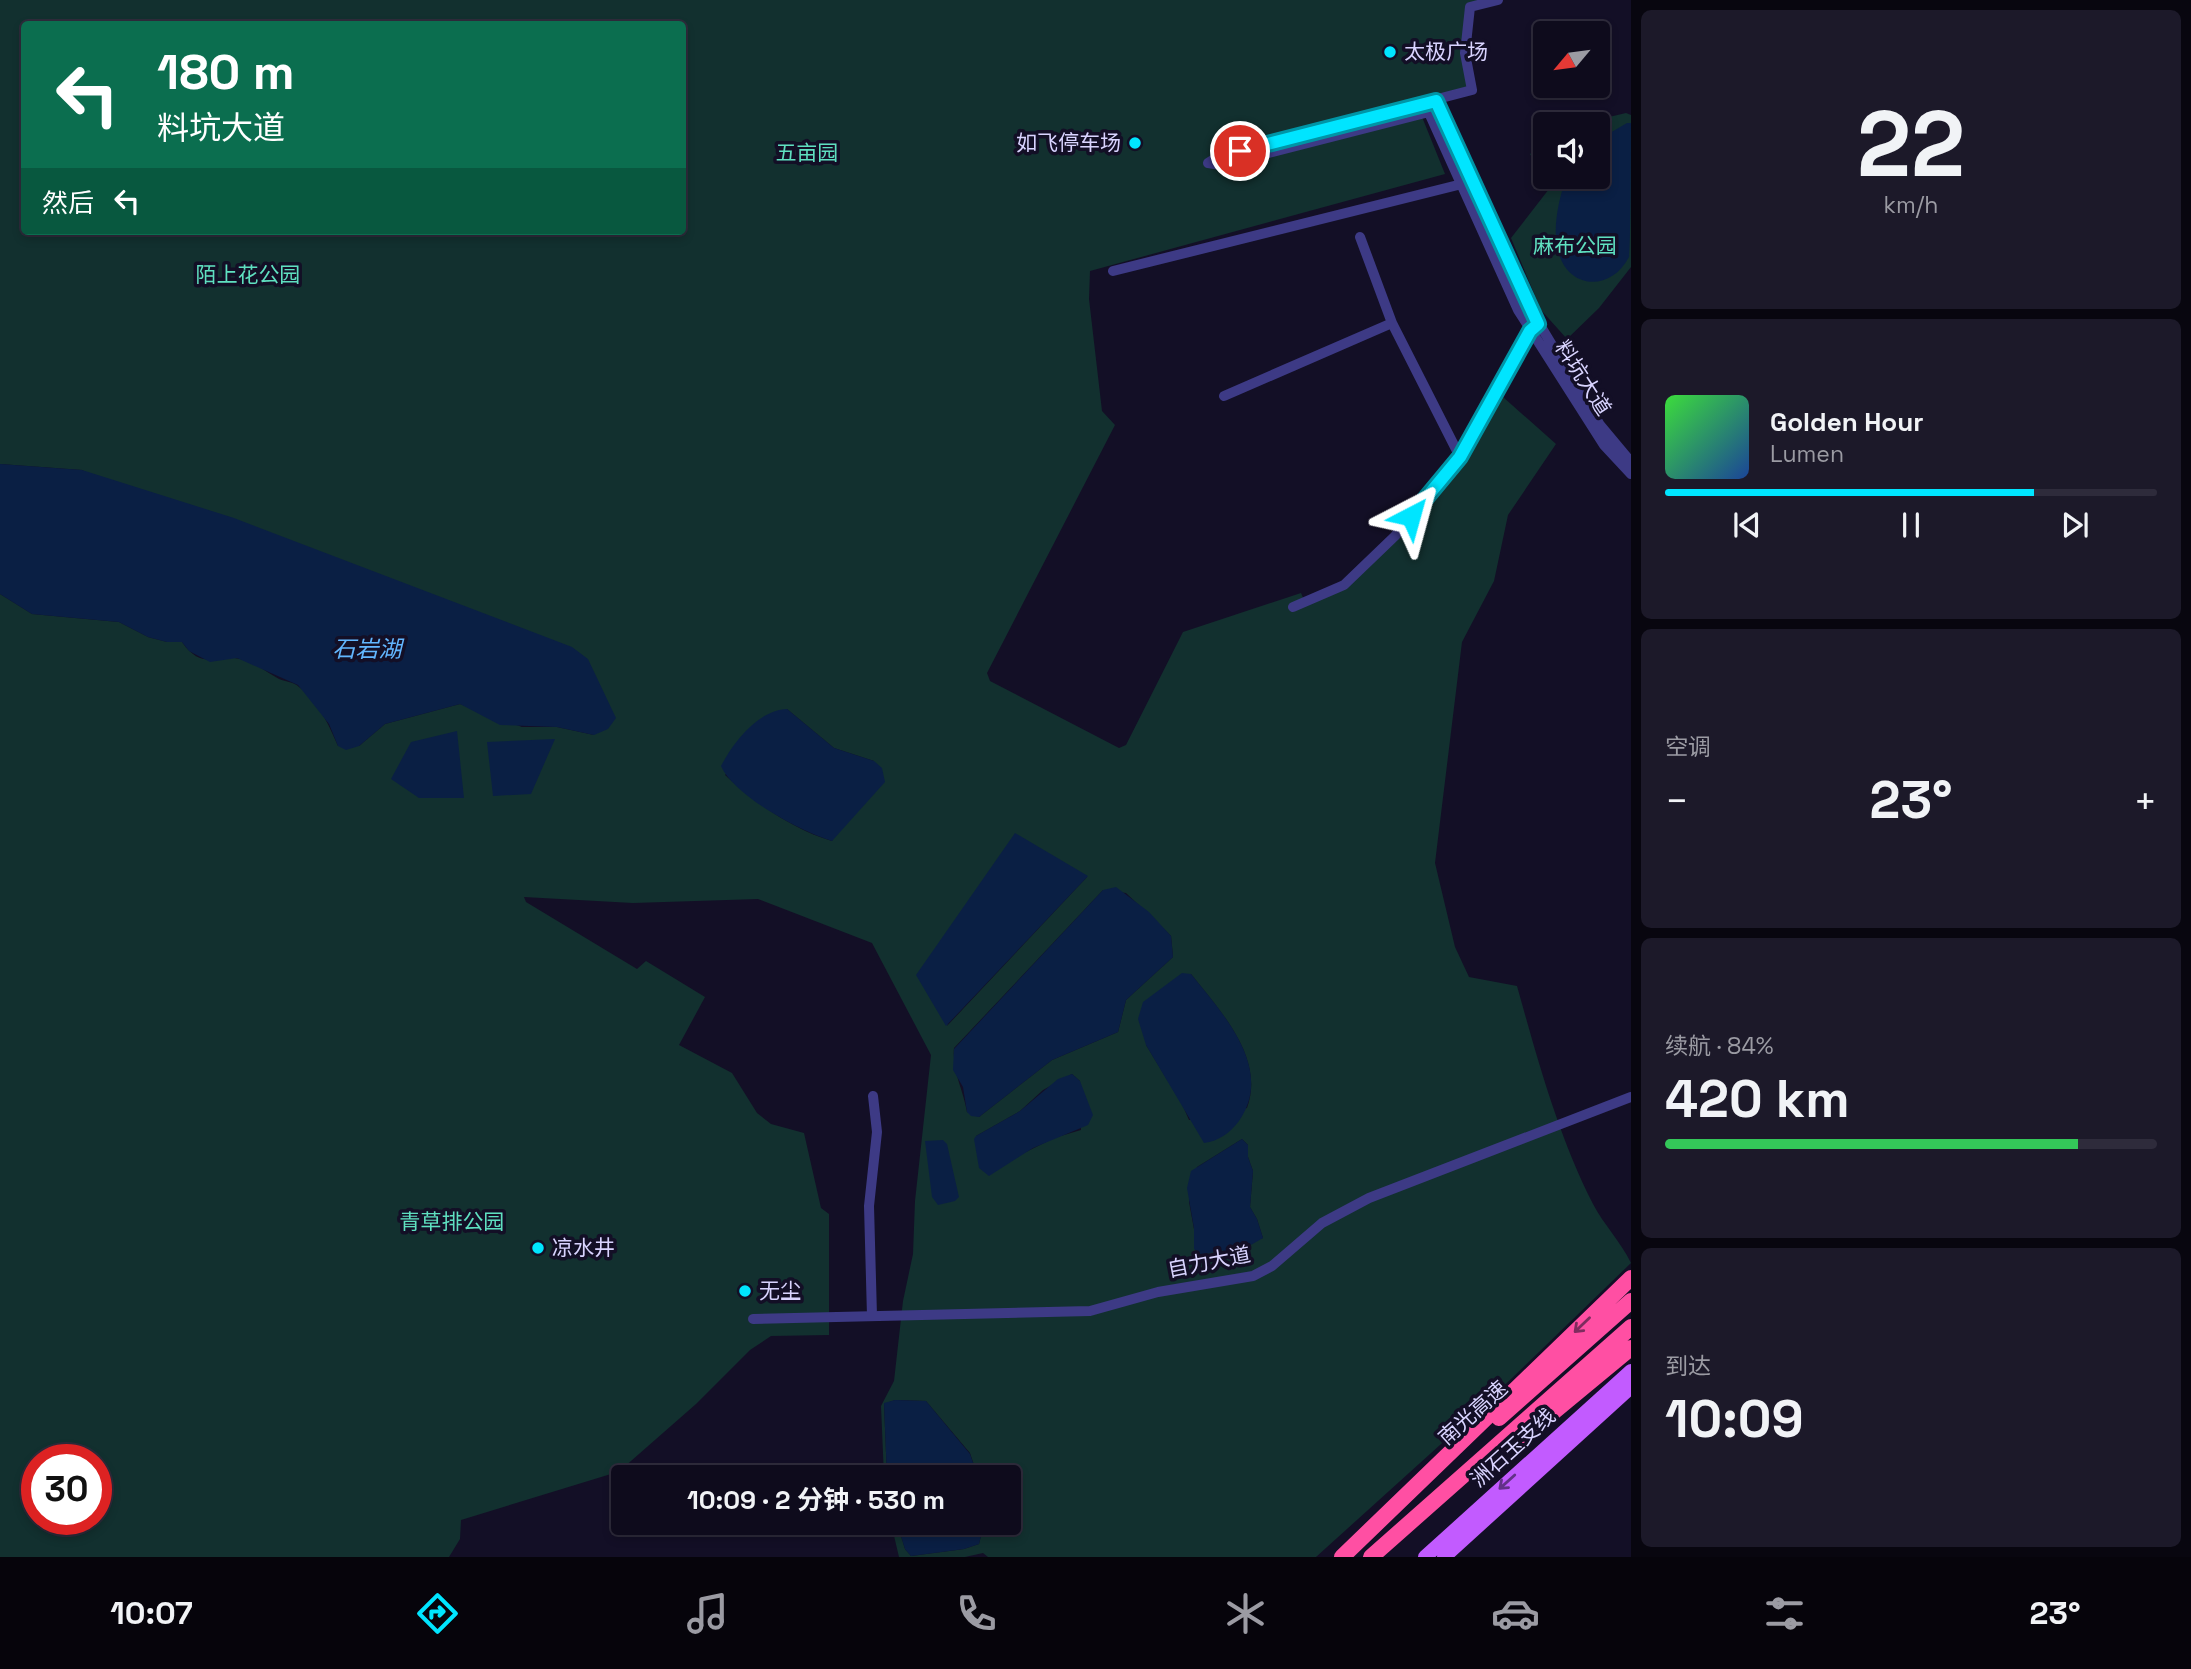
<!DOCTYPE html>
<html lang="zh">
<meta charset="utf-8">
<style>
:root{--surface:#0e0b1c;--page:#1c1929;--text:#f1f3f6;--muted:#9b9ba3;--line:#2e2b3b;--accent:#00e5ff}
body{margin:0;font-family:"Space Grotesk","Noto Sans SC",sans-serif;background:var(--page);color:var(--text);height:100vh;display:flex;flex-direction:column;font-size:26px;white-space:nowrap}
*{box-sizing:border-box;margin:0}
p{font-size:23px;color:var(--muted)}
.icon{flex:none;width:38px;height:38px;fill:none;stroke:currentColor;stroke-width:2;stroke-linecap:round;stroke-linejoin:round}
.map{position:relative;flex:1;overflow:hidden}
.side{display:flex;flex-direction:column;gap:10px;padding:10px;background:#08060f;width:560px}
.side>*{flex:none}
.top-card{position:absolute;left:21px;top:21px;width:665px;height:214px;border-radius:7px;box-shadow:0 4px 10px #0003,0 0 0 2px var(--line);background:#0b6e4f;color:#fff;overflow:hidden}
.needle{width:46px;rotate:241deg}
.fabs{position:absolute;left:1533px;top:21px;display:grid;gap:14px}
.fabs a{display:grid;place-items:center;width:77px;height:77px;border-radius:7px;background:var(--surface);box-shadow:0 4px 10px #0003,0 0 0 2px var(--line);font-size:35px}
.speed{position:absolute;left:21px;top:1444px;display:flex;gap:14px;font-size:35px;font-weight:700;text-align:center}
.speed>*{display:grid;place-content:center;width:91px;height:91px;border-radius:50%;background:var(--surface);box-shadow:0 4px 10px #0003,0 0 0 2px var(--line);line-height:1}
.speed .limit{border:10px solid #d22;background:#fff;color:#111}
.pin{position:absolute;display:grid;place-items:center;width:60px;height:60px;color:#fff;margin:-30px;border:4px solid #fff;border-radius:50%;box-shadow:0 2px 7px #0007}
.me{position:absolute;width:77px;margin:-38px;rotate:39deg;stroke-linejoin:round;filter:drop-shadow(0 0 5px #0008)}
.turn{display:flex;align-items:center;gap:24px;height:147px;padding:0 21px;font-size:32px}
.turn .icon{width:91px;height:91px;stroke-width:2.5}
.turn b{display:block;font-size:49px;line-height:60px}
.then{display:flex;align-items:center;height:66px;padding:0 21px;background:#0003;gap:14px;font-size:26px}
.big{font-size:52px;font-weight:700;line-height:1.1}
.side .tile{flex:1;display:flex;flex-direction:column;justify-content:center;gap:10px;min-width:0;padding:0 24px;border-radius:10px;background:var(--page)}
.side .dial{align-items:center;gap:0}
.dial b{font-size:91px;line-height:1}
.song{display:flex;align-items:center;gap:21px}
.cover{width:84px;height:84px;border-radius:10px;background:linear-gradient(135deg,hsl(120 70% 55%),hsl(220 70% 35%))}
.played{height:7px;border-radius:4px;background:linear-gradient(90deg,var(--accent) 75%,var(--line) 75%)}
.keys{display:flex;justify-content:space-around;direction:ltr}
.heat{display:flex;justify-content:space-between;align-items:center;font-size:38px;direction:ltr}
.charge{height:10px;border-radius:5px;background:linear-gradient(90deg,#34c759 84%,var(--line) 0)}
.trip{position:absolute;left:611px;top:1465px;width:410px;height:70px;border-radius:7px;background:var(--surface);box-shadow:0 4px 10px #0003,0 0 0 2px var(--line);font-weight:700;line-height:70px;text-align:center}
.dock{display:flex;height:112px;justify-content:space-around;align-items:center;background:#06040b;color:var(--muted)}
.dock .icon{width:49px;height:49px}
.dock .selected{color:var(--accent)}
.dock b{font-size:32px;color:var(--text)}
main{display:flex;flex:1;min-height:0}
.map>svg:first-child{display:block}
</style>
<main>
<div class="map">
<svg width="1631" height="1557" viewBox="0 0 1631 1557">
<rect width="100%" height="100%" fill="#130f26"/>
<path fill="#12302f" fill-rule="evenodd" d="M0,0H1480L1466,4L1469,86L1416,102L1445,174L1090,271L1089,299L1102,411L1115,425L987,673L990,681L1119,748L1126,745L1183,632L1301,593L1306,605L1346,588L1477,436L1503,397L1556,444L1508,515L1494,581L1462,642L1435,863L1455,947L1469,977L1517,986C1538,1061 1558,1135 1593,1204C1604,1225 1621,1242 1631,1263L1482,1407L1316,1557H988L983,1553L965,1557H899L891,1523H897L905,1549L911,1556L964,1549L979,1544L984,1523L1008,1522V1477H978L970,1453L926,1401L895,1400L884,1404L887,1477H884L881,1406L894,1381L903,1301L913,1254L915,1201L931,1055L872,943L758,899L633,903L524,897L526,902L637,969L646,961L705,997L679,1045L732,1073L757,1113L771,1124L804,1133L821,1208L829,1214V1335L771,1336L750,1350L696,1404L623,1468L611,1474L461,1520L460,1539L449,1557H0V594L32,614L119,622L148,637L167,642H182C203,672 216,653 240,659C255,662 266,672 279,679C286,682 294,682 299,687C318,701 329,725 338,746H359L385,724L460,704L522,727H557L594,735L82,470L0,464ZM24,24H682V231H24ZM787,709L834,748L874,761L832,841C793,830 754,802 725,775ZM1015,834L1087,877L947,1026ZM1103,890L1126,893L1161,926L1171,936L1173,957L1126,1000L1118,1032L1052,1060L979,1117L967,1112C963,1089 952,1071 954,1048ZM1191,974C1221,1012 1265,1058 1247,1108L1189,1120L1182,1104L1146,1045ZM1072,1074L1080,1081L1081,1130L1054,1138L1010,1160L976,1136L1020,1111L1043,1090ZM1242,1139L1248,1145V1157L1253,1171L1250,1207L1257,1219L1263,1238L1222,1250L1194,1249L1196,1240L1189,1202L1197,1167ZM37,1460H96V1519H37Z
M1626,113L1631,115V267L1599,308L1567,339L1541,310L1511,238L1549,189L1530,154L1545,144V177H1598V126L1609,117Z"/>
<path fill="#0a1f44" d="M1627,123H1631C1631,143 1631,247 1629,257C1611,292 1568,290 1558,251C1552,227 1559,200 1566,177H1598V140Z
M0,464L82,470L234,518L572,647L588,659L616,718L608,729L594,735L557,727L500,725L460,704L385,724L359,746L346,750L338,746L329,724L298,685L237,658L210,662L189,651L182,642H167L148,637L119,622L32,614L0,594Z
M787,709L834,748L874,761L882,768L885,782L832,841C800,831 734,796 721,766C733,743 758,710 787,709Z
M457,731L464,798H419L391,779L411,742Z
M555,739L531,794L493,796L487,742Z
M1015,833L1088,876L946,1026L916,975Z
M1116,887L1149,912L1171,936L1173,957L1126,1000L1118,1032L1052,1060L979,1117L971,1116L967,1112L963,1087L953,1070L954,1049L1103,890Z
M1182,973L1191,974C1223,1014 1275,1069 1239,1121C1230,1133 1219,1141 1204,1143L1146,1045L1138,1019L1143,1002Z
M1072,1074L1080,1081L1093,1115L1088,1125L1033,1148L989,1176L979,1168L974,1139L976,1136L1020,1111L1058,1079Z
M1242,1139L1248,1145V1157L1253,1171L1250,1207L1257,1219L1263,1238L1230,1257L1222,1250L1202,1255L1194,1249V1228L1187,1188L1191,1171Z
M943,1140L947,1144L959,1197L955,1201L938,1205L932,1197L925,1141Z
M895,1400L926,1401L970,1454L978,1477H887L884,1403Z
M897,1523L984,1522V1523L979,1544L964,1549L911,1556L905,1549Z"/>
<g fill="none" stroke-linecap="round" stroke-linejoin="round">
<path stroke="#3d3a85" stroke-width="10" d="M1436,101L1528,305L1600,425L1631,462
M1425,104L1518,310L1604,445L1631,474
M1208,163L1219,156L1472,90L1465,53L1470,7L1498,0
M1208,163L1221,165L1433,111
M1360,237L1392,323L1460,457
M1113,271L1466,183
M1224,396L1392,323
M1293,607L1344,585L1395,536L1460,457L1534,327
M872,1316L869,1206L877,1132L873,1096
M753,1319L1090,1311L1158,1292L1253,1276L1272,1266L1322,1223L1369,1198L1631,1097"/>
<path stroke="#c25bff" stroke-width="14" d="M1425,1557L1631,1371
M1444,1557L1631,1387"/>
<path stroke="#ff4fa3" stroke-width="16" d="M1499,1418L1631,1301
M1511,1447L1631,1348
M1342,1557L1631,1278
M1371,1557L1631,1327"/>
</g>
<defs><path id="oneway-shaft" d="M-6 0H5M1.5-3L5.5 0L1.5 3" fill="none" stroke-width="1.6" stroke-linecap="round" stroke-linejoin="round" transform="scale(1.75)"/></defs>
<use stroke="#7d2c5e" href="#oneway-shaft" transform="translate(1582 1325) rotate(136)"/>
<use stroke="#623188" href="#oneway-shaft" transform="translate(1507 1482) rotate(138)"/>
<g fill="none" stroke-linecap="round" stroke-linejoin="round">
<g stroke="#0095a6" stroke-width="18">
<path id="route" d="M1240,151L1436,101L1538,324L1530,331L1460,457L1411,516"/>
</g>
<use href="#route" stroke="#00e5ff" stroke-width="12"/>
</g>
<g fill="#00e5ff" stroke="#130f26" stroke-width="2.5">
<circle cx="1390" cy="52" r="7"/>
<circle cx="1135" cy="143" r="7"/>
<circle cx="538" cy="1248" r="7"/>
<circle cx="745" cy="1291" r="7"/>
</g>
<g text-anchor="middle" stroke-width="7" stroke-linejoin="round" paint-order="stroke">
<g font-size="21" fill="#d9d4ff" stroke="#130f26" text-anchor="start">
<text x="1404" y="59">太极广场</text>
<text x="1121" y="150" text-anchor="end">如飞停车场</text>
<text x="552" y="1255">凉水井</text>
<text x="759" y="1298">无尘</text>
</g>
<g font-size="21" fill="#5fe0c0" stroke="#130f26">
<text x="807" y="160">五亩园</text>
<text x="1575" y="253">麻布公园</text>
<text x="248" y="282">陌上花公园</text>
<text x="452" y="1229">青草排公园</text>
</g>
<g font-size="21" fill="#d9d4ff" stroke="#130f26">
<text transform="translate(1583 378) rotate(57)" y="7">料坑大道</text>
<text transform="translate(1209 1262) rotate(-11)" y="7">自力大道</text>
<text transform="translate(1473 1413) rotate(-42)" y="7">南光高速</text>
<text transform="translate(1513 1448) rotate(-42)" y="7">洲石玉支线</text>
</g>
<g font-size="23" font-style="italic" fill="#62b6ff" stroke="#130f26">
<text x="367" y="657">石岩湖</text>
</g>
</g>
</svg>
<div class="fabs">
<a><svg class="needle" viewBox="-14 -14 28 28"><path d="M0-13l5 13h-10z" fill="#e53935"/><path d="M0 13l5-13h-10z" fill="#9b9ba3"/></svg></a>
<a><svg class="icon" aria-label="sound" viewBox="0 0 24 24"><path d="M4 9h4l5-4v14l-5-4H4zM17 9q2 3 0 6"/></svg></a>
</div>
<div class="speed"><div class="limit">30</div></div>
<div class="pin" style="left:1240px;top:151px;background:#d93025"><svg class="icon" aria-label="arrive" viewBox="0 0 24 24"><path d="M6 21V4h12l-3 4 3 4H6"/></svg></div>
<svg class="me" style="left:1411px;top:516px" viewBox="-20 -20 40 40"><path d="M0-17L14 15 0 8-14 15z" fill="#00e5ff" stroke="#fff" stroke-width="4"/></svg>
<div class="trip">10:09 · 2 分钟 · 530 m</div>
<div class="top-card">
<div class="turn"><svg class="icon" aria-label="left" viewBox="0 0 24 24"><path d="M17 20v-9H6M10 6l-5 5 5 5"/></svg><div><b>180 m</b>料坑大道</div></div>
<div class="then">然后<svg class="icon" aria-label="left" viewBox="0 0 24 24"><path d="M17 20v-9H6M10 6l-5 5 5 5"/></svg></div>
</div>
</div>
<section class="side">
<div class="tile dial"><b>22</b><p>km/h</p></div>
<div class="tile">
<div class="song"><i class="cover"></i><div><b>Golden Hour</b><p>Lumen</p></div></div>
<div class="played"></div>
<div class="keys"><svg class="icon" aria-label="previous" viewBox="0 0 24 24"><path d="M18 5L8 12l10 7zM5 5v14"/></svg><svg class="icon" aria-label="pause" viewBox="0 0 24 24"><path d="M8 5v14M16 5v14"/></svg><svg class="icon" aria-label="next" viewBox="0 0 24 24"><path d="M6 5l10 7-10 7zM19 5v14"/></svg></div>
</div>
<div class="tile"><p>空调</p>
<div class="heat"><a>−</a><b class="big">23°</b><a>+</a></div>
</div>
<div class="tile"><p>续航 · 84%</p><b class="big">420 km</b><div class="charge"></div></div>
<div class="tile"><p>到达</p><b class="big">10:09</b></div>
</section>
</main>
<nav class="dock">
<b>10:07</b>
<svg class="icon selected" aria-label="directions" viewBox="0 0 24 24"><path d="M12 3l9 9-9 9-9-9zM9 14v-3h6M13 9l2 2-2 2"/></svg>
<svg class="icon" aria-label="music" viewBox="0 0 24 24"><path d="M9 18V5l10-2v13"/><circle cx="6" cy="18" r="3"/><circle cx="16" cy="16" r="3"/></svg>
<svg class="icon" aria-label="phone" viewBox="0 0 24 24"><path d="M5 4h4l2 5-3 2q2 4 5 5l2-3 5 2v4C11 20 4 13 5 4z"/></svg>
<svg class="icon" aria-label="climate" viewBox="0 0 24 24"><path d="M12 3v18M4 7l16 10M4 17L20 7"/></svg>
<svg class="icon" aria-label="car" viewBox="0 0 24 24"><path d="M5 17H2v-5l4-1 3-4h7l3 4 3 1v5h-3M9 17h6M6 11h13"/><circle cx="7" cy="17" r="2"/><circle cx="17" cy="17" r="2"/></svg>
<svg class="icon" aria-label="filters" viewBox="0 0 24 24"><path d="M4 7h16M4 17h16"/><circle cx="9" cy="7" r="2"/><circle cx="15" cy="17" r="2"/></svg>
<b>23°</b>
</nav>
